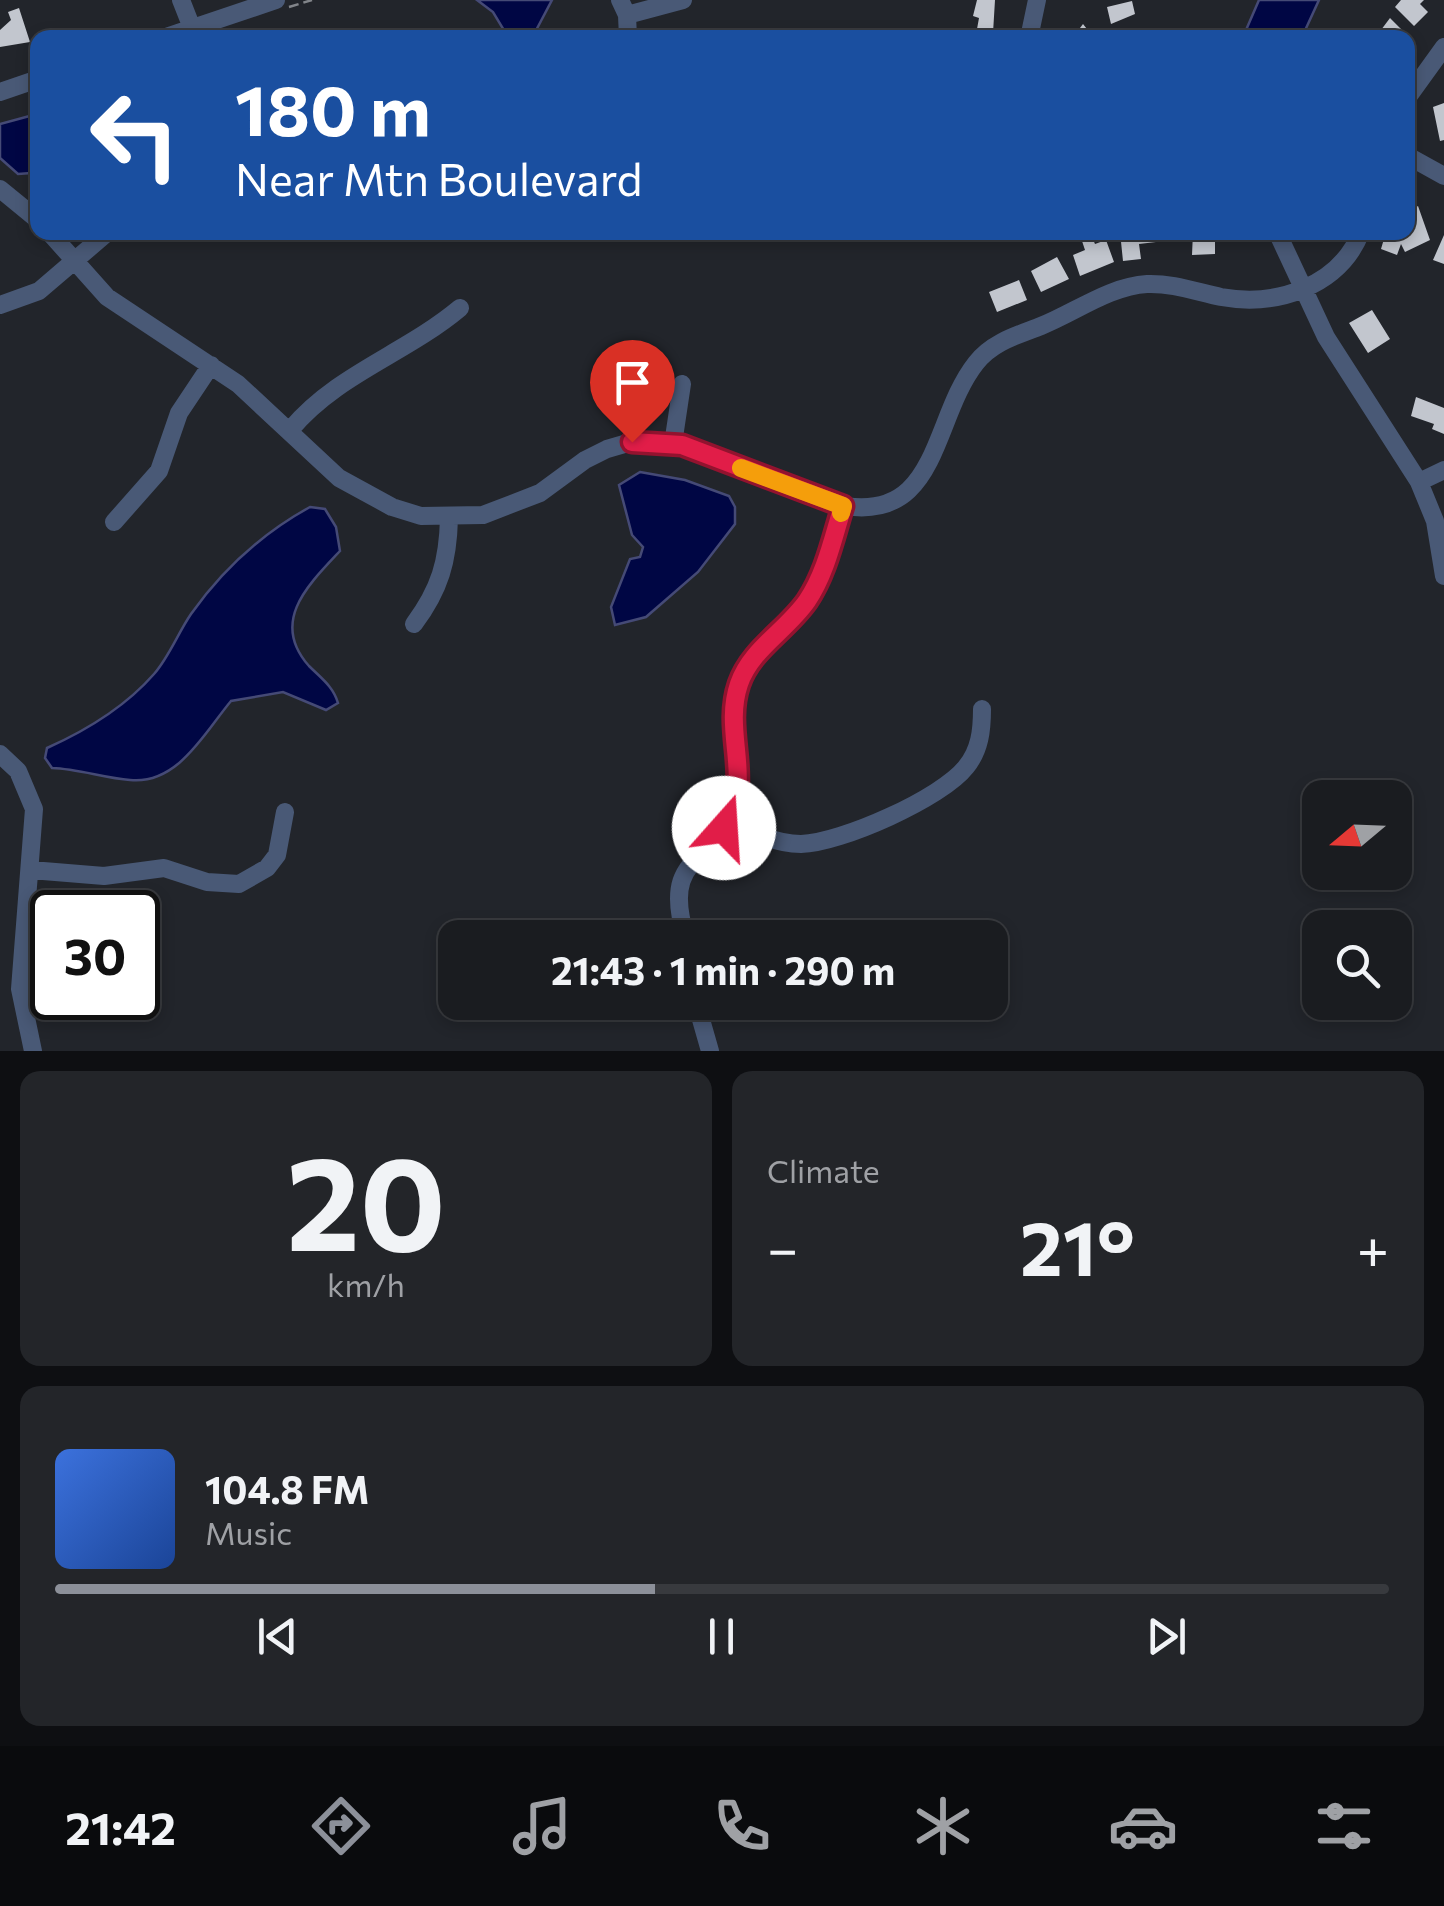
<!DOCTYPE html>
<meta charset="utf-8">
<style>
:root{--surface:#1a1c20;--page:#232529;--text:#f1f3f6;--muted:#9fa1a5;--line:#383a3e;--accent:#8c9099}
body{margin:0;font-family:Commissioner,sans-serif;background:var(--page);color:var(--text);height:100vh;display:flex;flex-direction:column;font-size:38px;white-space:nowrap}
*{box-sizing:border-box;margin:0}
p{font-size:32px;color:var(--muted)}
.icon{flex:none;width:55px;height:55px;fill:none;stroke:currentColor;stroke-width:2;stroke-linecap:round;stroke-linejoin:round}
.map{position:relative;height:1051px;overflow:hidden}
.panel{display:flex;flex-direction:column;gap:20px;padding:20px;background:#0e0f12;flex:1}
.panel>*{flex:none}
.top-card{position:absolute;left:30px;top:30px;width:1385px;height:210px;border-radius:20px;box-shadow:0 5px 15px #0003,0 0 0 2px var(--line);background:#1a4fa0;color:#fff;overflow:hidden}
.needle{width:65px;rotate:251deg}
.tools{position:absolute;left:1302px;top:780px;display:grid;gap:20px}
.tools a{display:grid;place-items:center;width:110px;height:110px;border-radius:20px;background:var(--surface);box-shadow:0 5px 15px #0003,0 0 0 2px var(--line);font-size:50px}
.speed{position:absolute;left:30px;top:890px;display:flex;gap:20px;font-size:50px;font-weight:700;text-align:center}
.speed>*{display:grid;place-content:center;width:130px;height:130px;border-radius:50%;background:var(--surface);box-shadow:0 5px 15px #0003,0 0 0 2px var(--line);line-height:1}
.speed .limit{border:5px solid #111;border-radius:15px;background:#fff;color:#111}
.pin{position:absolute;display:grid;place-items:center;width:85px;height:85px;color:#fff;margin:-102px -42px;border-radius:50% 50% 50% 0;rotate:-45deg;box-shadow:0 0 10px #0007}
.pin .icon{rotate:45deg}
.me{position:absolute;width:110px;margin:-55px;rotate:19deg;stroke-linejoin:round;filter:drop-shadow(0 0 8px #0008)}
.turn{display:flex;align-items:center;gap:35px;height:210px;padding:0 40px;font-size:45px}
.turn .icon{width:130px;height:130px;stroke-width:2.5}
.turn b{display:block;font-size:70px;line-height:85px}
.big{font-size:75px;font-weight:700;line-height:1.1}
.panel .widget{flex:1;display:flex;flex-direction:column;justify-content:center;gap:15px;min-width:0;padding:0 35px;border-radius:20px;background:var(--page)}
.panel .dial{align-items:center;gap:0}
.dial b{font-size:130px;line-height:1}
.song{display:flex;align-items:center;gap:30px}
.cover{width:120px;height:120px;border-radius:15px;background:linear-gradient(135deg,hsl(220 70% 55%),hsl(220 70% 35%))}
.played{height:10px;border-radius:5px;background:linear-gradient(90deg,var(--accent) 45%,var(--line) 45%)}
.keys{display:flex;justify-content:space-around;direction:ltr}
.heat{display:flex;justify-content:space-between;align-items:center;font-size:55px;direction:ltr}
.panel .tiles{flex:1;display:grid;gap:20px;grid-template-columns:1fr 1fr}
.widget:last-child{grid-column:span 2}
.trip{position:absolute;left:438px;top:920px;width:570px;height:100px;border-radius:20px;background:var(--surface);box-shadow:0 5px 15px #0003,0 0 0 2px var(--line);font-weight:700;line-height:100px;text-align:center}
.menu{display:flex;height:160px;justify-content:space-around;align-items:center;background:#0a0b0d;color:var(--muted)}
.menu .icon{width:70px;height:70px}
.menu .current{color:var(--accent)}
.menu b{font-size:45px;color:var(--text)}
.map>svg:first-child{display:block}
</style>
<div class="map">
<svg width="1444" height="1051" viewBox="0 0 1444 1051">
<rect width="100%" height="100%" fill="#22252b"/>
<path fill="#000644" stroke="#454a76" stroke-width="2.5" d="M477,0H552L532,38L508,37L493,12Z
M1259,0H1319L1302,37H1243Z
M37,114L31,173L18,174L0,158V124Z
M640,472L685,480L729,496L735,507V524L698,572L646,617L615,625L611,607L630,559L640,557L643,547L632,535L619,485Z
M310,507L325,509L336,527L340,551C307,586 270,622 309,666C321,678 333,686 338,703L326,710L283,692L231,701C205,732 178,785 130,780C104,778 79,769 52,768L45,758L47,748C85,731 126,706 154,674C169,657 178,633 191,614C223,569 261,534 310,507Z"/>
<path fill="#c2c6ce" d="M977,0H995L993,33L977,29L979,18L973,16Z
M1401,0H1424L1420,4L1428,12L1414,26L1395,7Z
M1132,1L1135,14L1111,24L1107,7Z
M19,8L30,42L0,47V30L11,20L8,12Z
M1390,18L1401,29L1407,38H1375Z
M1083,24L1094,38H1065L1073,28L1077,32Z
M1444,103V140L1440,141L1433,107Z
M1418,206L1430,240L1405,252L1401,244L1397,255L1381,249L1386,232H1408V212Z
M1120,232H1156V242L1139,244L1141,259L1123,261Z
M1193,232H1215V254L1192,255Z
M1444,235V264L1433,260Z
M1092,237L1095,244L1106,240L1114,262L1080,276L1073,255L1085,250L1082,241Z
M1057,257L1069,279L1041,292L1031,271Z
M1019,280L1027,300L997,312L989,292Z
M1372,310L1390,339L1368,353L1349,323Z
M1416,397L1444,408V434L1432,429L1434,424L1411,416Z"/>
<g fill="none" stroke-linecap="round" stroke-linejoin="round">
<path stroke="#82858a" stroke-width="2.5" stroke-dasharray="10 5" stroke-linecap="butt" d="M289,7L312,0"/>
<path stroke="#495976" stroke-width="18" d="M181,0L192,28
M620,0L627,15L628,38
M627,15L683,0
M163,38L276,0
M1029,38L1037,0
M0,92L38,79
M1408,97L1444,47
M1408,156L1444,176
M0,189L38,220
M49,232L107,297L238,384L339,478L392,507L421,516L483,515L540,493L585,460L607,449L631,442L682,445L830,503C940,531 930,421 976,363C992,342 1018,335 1041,326C1074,313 1110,286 1147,284C1172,283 1197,292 1221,297C1276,307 1339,287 1361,232
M1277,232L1326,337L1419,482L1435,521L1444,576
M0,305L39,291L108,232
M291,429C337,374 405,354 460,308
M673,444L682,384
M1419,482L1444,470
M114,522L159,471L179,413L211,365
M414,624C440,589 448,561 449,518
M0,754L18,771L34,809L20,989L33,1051
M729,819C752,832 775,844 801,844C841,843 942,798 966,767C980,750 982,730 982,709
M31,870L104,876L164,868L207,882L239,884L267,868L277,855L285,812
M686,938C660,854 712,865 734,810C751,768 723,726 739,682C753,647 788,630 808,600C826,572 833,537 843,506
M696,1002L710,1051"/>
</g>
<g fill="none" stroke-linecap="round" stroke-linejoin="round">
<g stroke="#92132f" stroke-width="25">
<path id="route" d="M632,442L682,445L843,506C833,538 826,573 807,601C786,631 751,649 739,684C722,734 755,781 724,828"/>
</g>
<use href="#route" stroke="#e11d48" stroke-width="18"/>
<path stroke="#f59e0b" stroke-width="18" d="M741,468L843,506L841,513"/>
</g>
</svg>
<div class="tools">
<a><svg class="needle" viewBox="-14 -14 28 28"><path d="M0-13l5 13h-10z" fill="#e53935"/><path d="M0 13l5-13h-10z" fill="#9fa1a5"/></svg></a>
<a><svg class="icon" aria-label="search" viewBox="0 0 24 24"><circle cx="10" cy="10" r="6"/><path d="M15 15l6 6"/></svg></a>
</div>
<div class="speed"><div class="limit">30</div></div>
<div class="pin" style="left:632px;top:442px;background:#d93025"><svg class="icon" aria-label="arrive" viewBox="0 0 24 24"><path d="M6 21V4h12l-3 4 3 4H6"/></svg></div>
<svg class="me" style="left:724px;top:828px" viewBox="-20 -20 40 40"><circle r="19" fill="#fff"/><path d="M0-13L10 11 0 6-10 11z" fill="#e11d48"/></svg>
<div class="trip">21:43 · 1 min · 290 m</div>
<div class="top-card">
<div class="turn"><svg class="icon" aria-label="left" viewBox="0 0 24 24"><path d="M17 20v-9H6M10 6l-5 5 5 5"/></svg><div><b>180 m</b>Near Mtn Boulevard</div></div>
</div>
</div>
<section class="panel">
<div class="tiles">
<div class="widget dial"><b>20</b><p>km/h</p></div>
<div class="widget"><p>Climate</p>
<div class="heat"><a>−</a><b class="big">21°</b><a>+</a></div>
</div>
<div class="widget">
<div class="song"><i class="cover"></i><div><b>104.8 FM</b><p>Music</p></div></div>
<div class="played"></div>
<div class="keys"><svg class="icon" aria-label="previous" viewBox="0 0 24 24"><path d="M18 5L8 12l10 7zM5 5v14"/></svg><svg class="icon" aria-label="pause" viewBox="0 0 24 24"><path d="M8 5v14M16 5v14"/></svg><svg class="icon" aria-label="next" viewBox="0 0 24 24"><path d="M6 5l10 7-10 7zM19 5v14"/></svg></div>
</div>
</div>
</section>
<nav class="menu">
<b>21:42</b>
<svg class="icon current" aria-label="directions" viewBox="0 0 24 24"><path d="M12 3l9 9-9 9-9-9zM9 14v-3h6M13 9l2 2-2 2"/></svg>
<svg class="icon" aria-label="music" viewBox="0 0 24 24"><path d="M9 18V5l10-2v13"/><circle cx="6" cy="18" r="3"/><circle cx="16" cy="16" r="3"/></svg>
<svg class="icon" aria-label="phone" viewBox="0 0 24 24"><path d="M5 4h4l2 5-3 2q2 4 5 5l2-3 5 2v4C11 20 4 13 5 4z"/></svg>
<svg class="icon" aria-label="climate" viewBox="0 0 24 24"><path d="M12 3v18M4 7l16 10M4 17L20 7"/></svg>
<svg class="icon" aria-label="car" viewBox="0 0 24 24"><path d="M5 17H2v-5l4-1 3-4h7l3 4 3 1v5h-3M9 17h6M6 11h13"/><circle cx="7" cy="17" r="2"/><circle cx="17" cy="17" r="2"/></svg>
<svg class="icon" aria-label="filters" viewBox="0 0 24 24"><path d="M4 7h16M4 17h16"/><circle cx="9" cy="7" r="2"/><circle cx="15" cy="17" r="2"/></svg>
</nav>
